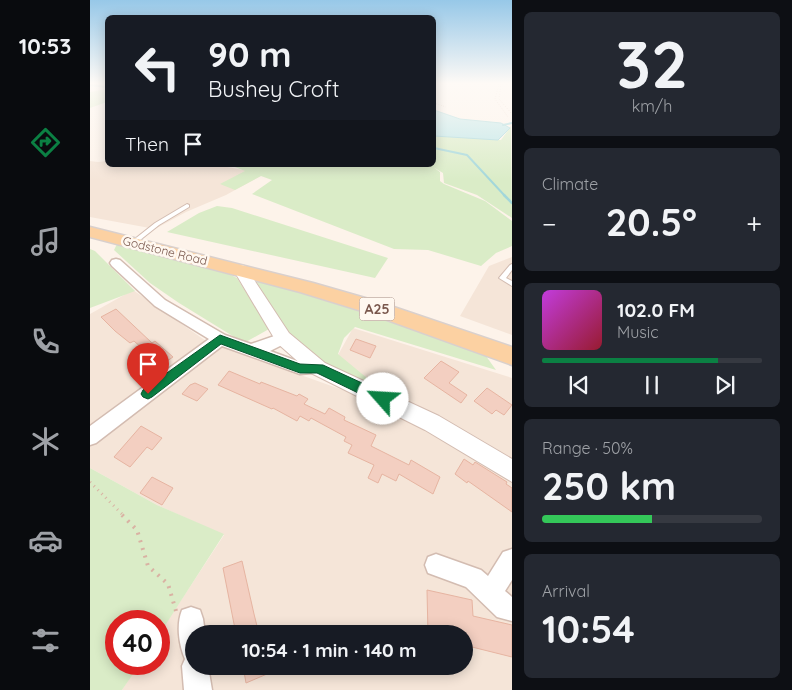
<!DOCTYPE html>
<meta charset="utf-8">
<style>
:root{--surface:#171b24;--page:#242831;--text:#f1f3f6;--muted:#9ea1a6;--line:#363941;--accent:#0b8043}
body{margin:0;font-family:Quicksand,sans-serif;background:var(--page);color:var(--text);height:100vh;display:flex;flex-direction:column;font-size:19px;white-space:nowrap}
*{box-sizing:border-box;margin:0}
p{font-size:16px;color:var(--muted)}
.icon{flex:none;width:28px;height:28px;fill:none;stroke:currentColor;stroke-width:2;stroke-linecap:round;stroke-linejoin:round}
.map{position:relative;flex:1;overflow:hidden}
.drawer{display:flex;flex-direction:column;gap:12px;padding:12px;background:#0d0f14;width:280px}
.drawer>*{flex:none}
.banner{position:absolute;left:15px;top:15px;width:331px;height:152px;border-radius:8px;box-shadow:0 2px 12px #0003;background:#171b24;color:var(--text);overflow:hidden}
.speed{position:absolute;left:15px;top:610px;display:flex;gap:10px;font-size:25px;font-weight:700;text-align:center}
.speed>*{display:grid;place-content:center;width:65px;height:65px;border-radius:50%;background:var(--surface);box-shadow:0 2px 12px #0003;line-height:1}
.speed .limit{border:8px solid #d22;background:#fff;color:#111}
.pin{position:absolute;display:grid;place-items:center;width:42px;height:42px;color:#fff;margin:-51px -21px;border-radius:50% 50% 50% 0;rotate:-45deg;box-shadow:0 0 5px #0007}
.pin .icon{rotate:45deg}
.me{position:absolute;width:55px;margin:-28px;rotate:296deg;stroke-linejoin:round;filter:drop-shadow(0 0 4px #0008)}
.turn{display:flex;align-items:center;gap:18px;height:105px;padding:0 20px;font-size:22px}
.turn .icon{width:65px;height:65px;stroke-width:2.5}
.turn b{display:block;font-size:35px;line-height:42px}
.then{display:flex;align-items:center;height:48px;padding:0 20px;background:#0003;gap:10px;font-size:19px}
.big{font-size:38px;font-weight:700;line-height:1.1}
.drawer .card{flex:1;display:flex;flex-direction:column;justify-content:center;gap:8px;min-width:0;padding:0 18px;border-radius:8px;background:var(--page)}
.drawer .dial{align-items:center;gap:0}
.dial b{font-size:65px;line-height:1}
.song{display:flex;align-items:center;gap:15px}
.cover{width:60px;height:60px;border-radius:8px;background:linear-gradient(135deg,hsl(290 70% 55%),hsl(350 70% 35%))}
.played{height:5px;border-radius:2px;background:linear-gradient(90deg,var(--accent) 80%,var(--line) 80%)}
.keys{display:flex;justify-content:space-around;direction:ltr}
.heat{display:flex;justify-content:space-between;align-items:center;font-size:28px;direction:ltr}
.charge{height:8px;border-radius:4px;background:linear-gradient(90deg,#34c759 50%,var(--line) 0)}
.trip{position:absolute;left:95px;top:625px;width:288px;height:50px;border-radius:25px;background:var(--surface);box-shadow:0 2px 12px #0003;font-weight:700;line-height:50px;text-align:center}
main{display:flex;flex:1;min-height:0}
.tab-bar{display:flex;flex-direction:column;width:90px;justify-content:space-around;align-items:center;background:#090b0e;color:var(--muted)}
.tab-bar .icon{width:35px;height:35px}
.tab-bar .selected{color:var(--accent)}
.tab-bar b{font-size:22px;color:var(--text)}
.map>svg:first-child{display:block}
</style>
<main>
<nav class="tab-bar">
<b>10:53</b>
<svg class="icon selected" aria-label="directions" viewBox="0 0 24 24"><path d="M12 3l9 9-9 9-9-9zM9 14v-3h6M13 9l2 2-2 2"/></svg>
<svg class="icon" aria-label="music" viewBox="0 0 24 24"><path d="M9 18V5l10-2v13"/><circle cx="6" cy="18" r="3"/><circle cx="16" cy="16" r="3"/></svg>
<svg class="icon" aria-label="phone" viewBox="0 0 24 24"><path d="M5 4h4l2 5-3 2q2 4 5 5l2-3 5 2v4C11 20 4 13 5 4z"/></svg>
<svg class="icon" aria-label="climate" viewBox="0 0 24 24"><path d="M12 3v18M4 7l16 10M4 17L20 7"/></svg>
<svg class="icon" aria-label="car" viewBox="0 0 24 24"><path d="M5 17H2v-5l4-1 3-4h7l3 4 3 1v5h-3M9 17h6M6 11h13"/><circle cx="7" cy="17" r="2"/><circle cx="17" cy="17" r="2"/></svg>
<svg class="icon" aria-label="filters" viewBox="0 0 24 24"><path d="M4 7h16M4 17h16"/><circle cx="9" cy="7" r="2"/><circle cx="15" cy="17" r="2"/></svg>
</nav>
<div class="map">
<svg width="422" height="690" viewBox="0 0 422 690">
<rect width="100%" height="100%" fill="#fdf3ea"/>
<path fill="#f5e5d8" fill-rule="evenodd" d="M0,161L8,162L17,161L18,165H127L174,174L136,195L96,212L65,229L0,217Z
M422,257V335L370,316L399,266Z
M43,290L116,341L278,399L386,457L422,479V690H32L49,664H69V634L134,535L67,505L0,468V314ZM104,634H374V666H104Z
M263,328L422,378V465L338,412L284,385L248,355Z"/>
<path fill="#daecc7" d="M17,89V102L0,108V92Z
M421,126L422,218L387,195L354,183L353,173L343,167L350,172V181L354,184L395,201L422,221V246L406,253L391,266L338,250L304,249L162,194L182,180L171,176L145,190L130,184L155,171L140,165H344V136L411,140Z
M127,206L142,208L298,258L285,278L77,232L109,213Z
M27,244L131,270L147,278L179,329L154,343L89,303L60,283L24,250Z
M0,249L5,251L45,291L0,308Z
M168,280L391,349L406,370L265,327L254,338L248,354L277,378L274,383C258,375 240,368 225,358C198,338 183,309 166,281Z
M0,468L67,505L134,534L69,635V621H26V664H50L32,690H0Z"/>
<path fill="#bde6e8" stroke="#a3d7da" d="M344,110L370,119L411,123L420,128L408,140L344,136Z"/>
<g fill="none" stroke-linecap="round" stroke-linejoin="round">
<path stroke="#a3d7da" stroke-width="2" d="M0,85L18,87
M413,125L422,123
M344,148L377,155L415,196"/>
<path stroke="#a3d7da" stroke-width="2.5" d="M414,195L422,203"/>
</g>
<path fill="#f3cfc1" stroke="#e6b4a1" d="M26,309L62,343L65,341L83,357L71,365L44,341L40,343L25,331L11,317Z
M266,339L286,346L280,358L260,350Z
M351,361L369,372L359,383L377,395L371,403L334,378Z
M139,371L170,384L171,382L207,396L209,394L218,399L214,404L235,414L239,408L255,417L254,420L286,435L281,446L319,465L321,460L350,477L343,494L309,474L306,481L292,474L288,483L278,478L284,465L258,453L262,445L254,441L256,437L221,418L219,421L210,416L207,421L183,408L182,409L128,385Z
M105,383L118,389L107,401L92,394L100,385Z
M397,388L422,405L414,415L406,410L402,414L384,401Z
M51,426L72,438L62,450L57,447L40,467L24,457Z
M374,459L383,465L385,462L417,482L416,484L422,488V512L378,481L377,483L365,474Z
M62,477L83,488L72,505L50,493Z
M152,561L164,614L169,634H146L133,568Z
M337,590L382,600L383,616L422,625V657L374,645V634H338Z
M153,666H175L177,674L156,683Z"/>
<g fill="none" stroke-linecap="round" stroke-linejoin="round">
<g stroke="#d3bcb1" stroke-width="2">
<path id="service" d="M97,204L99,205V207L69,225L45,244H41V242L65,223Z
M422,264V270L416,278L422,281V286L409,278L420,265Z"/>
</g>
<g stroke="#d3bcb1" stroke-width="3">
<path id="minor" d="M26,259L30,260L75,300L135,335L161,344L193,333L198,334L200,338L198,342L180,351L210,362L234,364L236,368L234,372L210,374L132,346L6,443L0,445V426L119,339L65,306L22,266L20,263L22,260Z
M422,549V580L415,591L422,597V621L407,617L376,587L338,573L335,565L338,557L346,554L391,570L398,576L413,552Z
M101,607L110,610L113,619L115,634H104V666H118L122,690H94L92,666L95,659C89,645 86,625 92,610Z"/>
</g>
<g stroke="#d3bcb1" stroke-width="2">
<path id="tertiary" d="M150,265L155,266L199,333L235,363L349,416L422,459V482L335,430L221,373L187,343L143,269L145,266Z"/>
</g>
<g stroke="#d9d0cd" stroke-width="3">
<path id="primary" d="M0,227L223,283L289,302L422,347V365L275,312L210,292L0,237Z"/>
</g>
<path stroke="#d9b2a3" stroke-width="1" stroke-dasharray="0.5 2" stroke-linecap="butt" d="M409,84L405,99L418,117
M411,84L409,99L422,114
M344,103L356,107"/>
<path stroke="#d9b2a3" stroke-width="3" stroke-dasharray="1 4.5" stroke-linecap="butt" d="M0,482L34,516"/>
<path stroke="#d9b2a3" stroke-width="4" stroke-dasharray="2 6" stroke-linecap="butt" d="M32,515L47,530L58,566L78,584L86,611"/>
<use href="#service" fill="#fff" fill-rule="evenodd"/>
<use href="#minor" fill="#fff" fill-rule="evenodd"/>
<use href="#tertiary" fill="#fff" fill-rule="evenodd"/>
<use href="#primary" fill="#fcd1a2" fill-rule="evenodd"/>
</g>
<linearGradient id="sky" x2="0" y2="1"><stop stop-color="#97c8e8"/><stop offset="0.46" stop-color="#fefaf6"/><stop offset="1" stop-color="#fefaf6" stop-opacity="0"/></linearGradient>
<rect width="422" height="181" fill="url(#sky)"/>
<path fill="#0b8043" stroke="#07532c" d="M130,335L210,364L233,365L298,395L299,399L298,403L293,405L227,373H210L131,344L62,397L58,399L53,397L51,394L53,390Z"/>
<g text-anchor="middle" stroke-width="5" stroke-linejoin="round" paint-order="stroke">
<g font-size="12" fill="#79574c" stroke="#fff8f0">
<text transform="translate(75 251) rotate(14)" y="4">Godstone Road</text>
</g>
<rect fill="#fff8f0" stroke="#a1877d" stroke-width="1" x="269.5" y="297.5" width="35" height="23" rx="4"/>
<g font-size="14" font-weight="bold" fill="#79574c">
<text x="287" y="314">A25</text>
</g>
</g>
</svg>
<div class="speed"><div class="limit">40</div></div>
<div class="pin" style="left:58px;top:394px;background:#d93025"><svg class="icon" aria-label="arrive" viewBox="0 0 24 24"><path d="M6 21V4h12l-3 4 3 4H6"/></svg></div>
<svg class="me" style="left:293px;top:399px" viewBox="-20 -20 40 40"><circle r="19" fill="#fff"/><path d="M0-13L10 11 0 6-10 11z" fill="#0b8043"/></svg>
<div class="trip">10:54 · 1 min · 140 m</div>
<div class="banner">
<div class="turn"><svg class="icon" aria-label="left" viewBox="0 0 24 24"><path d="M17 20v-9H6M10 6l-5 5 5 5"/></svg><div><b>90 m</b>Bushey Croft</div></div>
<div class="then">Then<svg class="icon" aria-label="arrive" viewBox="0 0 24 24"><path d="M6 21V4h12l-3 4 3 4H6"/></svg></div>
</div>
</div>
<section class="drawer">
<div class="card dial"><b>32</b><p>km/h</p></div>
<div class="card"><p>Climate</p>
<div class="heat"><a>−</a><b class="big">20.5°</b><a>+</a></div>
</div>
<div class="card">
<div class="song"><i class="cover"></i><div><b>102.0 FM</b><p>Music</p></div></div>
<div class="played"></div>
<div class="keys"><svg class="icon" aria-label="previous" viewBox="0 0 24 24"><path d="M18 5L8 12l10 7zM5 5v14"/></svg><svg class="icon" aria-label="pause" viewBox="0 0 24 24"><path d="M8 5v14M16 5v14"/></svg><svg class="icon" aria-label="next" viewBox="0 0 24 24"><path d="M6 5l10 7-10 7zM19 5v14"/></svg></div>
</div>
<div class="card"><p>Range · 50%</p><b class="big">250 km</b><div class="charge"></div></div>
<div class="card"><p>Arrival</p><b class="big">10:54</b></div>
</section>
</main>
